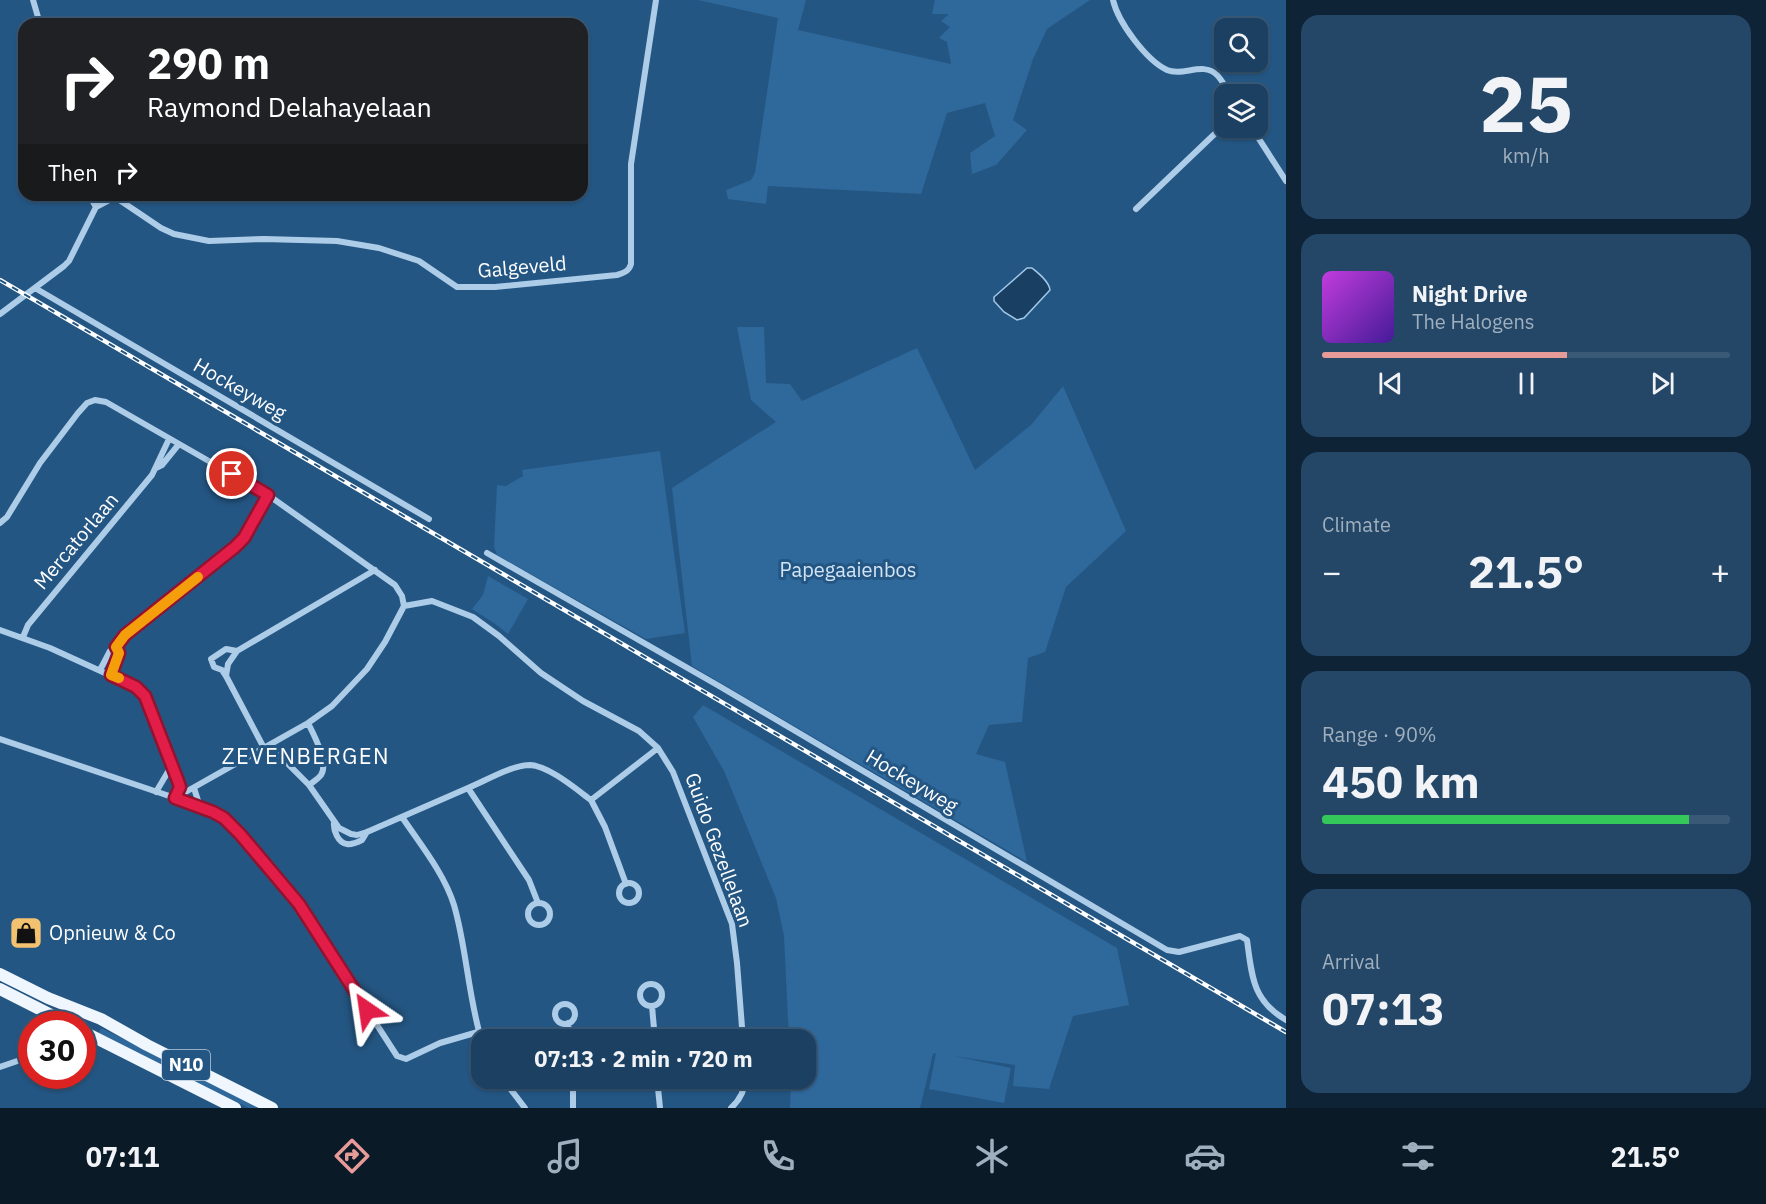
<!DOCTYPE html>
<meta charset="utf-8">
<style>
:root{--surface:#1b4062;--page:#244768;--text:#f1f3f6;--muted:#a0afbe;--line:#395977;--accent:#e69b98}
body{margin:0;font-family:"IBM Plex Sans",sans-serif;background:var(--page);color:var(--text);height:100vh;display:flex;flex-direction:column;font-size:22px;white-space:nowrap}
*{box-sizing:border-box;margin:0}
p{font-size:20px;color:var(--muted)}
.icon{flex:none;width:33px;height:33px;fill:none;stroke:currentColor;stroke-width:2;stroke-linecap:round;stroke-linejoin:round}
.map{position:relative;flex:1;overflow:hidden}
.sheet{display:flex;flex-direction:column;gap:15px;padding:15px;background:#0f2336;width:480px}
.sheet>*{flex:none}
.banner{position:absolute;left:18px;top:18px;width:570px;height:183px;border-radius:18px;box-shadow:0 2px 4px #0004,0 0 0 2px var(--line);background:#202124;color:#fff;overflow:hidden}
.tools{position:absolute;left:1214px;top:18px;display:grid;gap:12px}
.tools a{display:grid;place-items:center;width:54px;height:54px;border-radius:12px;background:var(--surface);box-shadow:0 2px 4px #0004,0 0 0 2px var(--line);font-size:30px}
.speed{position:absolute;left:18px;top:1011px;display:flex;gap:12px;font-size:30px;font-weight:700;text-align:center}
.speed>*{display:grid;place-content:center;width:78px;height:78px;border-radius:50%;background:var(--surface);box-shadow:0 2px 4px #0004,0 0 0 2px var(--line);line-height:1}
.speed .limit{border:9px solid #d22;background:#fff;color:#111}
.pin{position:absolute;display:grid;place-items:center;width:51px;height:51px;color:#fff;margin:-26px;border:3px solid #fff;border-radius:50%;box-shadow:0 2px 6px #0007}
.me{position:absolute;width:66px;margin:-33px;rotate:328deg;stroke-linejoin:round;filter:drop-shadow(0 0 4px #0008)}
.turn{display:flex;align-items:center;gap:21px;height:126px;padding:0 30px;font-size:27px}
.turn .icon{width:78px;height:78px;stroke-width:2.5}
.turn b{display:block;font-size:42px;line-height:51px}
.then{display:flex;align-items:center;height:57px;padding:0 30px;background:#0003;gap:12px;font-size:22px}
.big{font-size:45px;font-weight:700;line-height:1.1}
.sheet .widget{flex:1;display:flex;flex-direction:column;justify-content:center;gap:9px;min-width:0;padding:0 21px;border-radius:18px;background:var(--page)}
.sheet .dial{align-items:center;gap:0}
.dial b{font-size:78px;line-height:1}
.song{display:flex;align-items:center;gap:18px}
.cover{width:72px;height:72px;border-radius:9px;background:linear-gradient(135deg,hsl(290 70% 55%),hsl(260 70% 35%))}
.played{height:6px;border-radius:3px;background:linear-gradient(90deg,var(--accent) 60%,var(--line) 60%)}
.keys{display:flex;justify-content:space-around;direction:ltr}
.heat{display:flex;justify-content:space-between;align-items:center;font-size:33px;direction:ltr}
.charge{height:9px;border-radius:4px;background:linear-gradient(90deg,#34c759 90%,var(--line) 0)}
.trip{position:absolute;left:471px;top:1029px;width:345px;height:60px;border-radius:18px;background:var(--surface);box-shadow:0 2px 4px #0004,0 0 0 2px var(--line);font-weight:700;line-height:60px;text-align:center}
.tab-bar{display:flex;height:96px;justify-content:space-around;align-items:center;background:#0b1a27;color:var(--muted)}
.tab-bar .icon{width:42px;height:42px}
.tab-bar .current{color:var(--accent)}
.tab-bar b{font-size:27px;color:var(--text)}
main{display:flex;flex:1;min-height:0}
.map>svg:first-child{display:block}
</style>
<main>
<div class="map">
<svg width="1286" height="1108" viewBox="0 0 1286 1108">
<rect width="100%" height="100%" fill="#245683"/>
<path fill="#2f689b" d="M698,0H806L798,30L951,64L947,42L939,38L950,27L941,21L949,14H932L935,0H1090L1047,29L1033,59L1013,120L1027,130L996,165L972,174L970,153L995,136L985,103L947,113L921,194L768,186L766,204L728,199L726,190L751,180L755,173L778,18Z
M737,327H764L766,383L790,384L802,401L917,348L975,470L1031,425L1063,386L1126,531L1066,587L1045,652L1028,658L1022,722L989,725L976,754L1005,762L1027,862L692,666L672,488L776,422L751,400Z
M660,451L685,633L646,639L497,555L494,547L497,485L506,486L523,476L522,470Z
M488,576L528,599L508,634L494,623L472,609L483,595Z
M703,705L1117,948L1129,1005L1073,1016L1049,1089L1013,1086L1015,1065L954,1056L1011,1068L1004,1103L929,1089L936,1053L933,1054L920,1108H790L791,1079L806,1078V1040L789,1039L784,936L776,898L724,771L693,717Z
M101,1028L263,1108H249L98,1035Z"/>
<path fill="#193f63" stroke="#a1c8e8" stroke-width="1.5" d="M1027,268H1032C1038,273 1049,281 1050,290L1024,318L1017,320L1004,312L994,301V297Z"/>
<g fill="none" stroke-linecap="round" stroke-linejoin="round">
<path stroke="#adcce8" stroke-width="6" d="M33,0L40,24
M1113,0C1118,22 1146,60 1167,70C1183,77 1203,61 1217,75C1222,80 1226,88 1230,94
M1252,128L1286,181
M89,195L96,207
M1136,209L1224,125
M35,288L429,519
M0,314L64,266L69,261L96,207L115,197L161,228L174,234L209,241L264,239L337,241L379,248L419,261L457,287H495L617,275C624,273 629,271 631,264V164L656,0
M156,468L162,465L179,444
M0,523L7,517L40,463L78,413L87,403L95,400L106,402L268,495L395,585L402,596L404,606
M487,553L719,686L1167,950L1179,952L1240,936L1247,940C1252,976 1252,1000 1286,1020
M404,606L432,601L473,617L499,636L541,673L583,701L639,731L658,748L673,772L732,924L737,963L743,1040
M0,630L50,648L140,689L145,696L178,781L180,787L175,798
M23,637L28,625L152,475L169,439
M100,670L110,651L116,647L125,635L235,547L244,538L268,495
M111,675L119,653L116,647
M226,676L222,670L214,667L211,659L226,649L237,651
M308,723C314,735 329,763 321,775C318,779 313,782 309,785
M0,739L196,805L213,812L234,827L299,904L397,1056L406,1059L440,1043L478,1032
M271,744L275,751L309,785L339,828L351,834L357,835L367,832L468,788
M264,748L226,676L228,664L237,651L375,570
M194,788L200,807
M156,792L172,765
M175,798L308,723L332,706L367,669L385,642L404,606
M402,817C420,844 444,873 454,905C467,950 468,997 482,1042
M334,822C333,830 338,843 347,844C352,845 358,842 362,840L367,832
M619 893a10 10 0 1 1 20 0a10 10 0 1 1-20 0Z
M626,884L605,827L591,800L658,748
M538,903L529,880L468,788C485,781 512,765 530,765C549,766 576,789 591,800
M528 914a11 11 0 1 1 22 0a11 11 0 1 1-22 0Z
M640 995a11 11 0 1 1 22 0a11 11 0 1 1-22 0Z
M555 1014a10 10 0 1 1 20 0a10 10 0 1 1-20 0Z
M652,1006L655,1040
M568,1023L570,1040
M0,1067L32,1056
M502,1078L525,1108
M657,1078L660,1108
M573,1108V1078
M731,1108C740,1100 745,1091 745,1078"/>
<path stroke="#eff6fe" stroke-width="12" d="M0,974L48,998L101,1019L147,1045L272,1108
M0,989L69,1024
M82,1031L235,1108"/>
<g stroke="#fff" stroke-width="4.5">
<path id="rail" d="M0,280L1286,1032"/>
</g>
<use href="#rail" stroke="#245683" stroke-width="2" stroke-dasharray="7" stroke-linecap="butt"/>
</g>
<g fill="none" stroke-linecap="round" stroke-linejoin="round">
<g stroke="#92132f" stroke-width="15">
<path id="route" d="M232,474L268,495L244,538L235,547L125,635L116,647L119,653L111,675L136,687L145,696L178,781L180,787L175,798L213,812L224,818L240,834L299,904L367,1010"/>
</g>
<use href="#route" stroke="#e11d48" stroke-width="10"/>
<path stroke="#f59e0b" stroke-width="10" d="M119,678L111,675L119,653L116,647L125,635L198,577"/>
</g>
<defs>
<g id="shop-square" transform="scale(1.725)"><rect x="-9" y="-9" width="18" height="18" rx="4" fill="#f2c271" stroke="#245683"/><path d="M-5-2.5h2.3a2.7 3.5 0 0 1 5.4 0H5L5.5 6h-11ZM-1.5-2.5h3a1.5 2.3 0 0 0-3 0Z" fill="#111"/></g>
</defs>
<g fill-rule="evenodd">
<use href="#shop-square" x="26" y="933"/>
</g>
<g text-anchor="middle" stroke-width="6" stroke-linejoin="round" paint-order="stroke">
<rect fill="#245683" stroke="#bdccda" stroke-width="1.5" x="162" y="1050" width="48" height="30" rx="4.5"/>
<g font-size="18" font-weight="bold" fill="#fff">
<text x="186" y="1071">N10</text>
</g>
<g font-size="20" fill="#fff" stroke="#245683">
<text transform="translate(522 267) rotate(-5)" y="7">Galgeveld</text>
<text transform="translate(240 389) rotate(30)" y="7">Hockeyweg</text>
<text transform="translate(76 541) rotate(-50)" y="7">Mercatorlaan</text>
<text transform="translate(912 781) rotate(31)" y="7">Hockeyweg</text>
<text transform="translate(719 850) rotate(70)" y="7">Guido Gezellelaan</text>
</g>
<g font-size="20" fill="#d1e5f6" stroke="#245683">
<text x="848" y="577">Papegaaienbos</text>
</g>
<g font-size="20" fill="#fff" stroke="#245683" text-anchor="start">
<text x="49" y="940">Opnieuw &amp; Co</text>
</g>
<g font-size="22" letter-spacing="1.5" fill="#fff" stroke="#245683">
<text x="306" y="764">ZEVENBERGEN</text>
</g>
</g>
</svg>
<div class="tools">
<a><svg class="icon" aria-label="search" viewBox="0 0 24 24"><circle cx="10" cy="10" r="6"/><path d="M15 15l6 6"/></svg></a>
<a><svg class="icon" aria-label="layers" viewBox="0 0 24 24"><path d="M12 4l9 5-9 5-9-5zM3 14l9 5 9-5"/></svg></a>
</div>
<div class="speed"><div class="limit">30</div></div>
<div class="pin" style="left:232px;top:474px;background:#d93025"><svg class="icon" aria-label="arrive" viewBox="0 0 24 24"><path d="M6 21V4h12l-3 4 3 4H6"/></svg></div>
<svg class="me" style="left:367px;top:1010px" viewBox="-20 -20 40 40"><path d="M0-17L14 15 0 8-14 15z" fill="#e11d48" stroke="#fff" stroke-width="4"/></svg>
<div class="trip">07:13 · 2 min · 720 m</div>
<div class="banner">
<div class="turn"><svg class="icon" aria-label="right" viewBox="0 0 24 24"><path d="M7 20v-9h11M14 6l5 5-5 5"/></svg><div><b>290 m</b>Raymond Delahayelaan</div></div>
<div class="then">Then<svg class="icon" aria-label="right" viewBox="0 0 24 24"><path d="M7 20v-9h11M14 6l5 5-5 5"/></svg></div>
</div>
</div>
<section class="sheet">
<div class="widget dial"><b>25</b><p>km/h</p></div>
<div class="widget">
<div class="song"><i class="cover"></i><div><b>Night Drive</b><p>The Halogens</p></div></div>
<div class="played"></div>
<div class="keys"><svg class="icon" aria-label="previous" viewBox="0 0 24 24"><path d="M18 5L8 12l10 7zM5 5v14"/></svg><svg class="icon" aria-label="pause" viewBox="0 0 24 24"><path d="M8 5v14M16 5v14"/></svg><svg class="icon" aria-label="next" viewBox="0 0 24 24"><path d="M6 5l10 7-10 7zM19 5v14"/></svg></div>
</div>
<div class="widget"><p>Climate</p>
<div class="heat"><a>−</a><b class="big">21.5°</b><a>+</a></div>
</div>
<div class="widget"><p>Range · 90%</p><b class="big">450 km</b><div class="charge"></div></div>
<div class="widget"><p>Arrival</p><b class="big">07:13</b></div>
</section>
</main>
<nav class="tab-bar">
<b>07:11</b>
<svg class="icon current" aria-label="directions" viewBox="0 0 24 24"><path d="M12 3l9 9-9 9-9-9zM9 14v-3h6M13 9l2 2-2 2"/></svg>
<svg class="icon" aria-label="music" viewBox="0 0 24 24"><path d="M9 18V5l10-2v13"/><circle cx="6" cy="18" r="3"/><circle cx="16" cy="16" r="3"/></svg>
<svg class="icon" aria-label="phone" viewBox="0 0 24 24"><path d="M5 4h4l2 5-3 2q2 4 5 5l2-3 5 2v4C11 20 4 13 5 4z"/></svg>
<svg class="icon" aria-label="climate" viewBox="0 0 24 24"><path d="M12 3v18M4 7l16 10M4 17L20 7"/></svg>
<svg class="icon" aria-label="car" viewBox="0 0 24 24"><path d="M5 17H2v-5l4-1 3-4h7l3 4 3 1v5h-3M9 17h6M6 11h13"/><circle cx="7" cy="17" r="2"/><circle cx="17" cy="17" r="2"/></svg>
<svg class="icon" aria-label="filters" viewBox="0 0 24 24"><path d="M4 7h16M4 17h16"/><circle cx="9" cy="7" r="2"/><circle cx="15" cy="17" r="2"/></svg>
<b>21.5°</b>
</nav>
